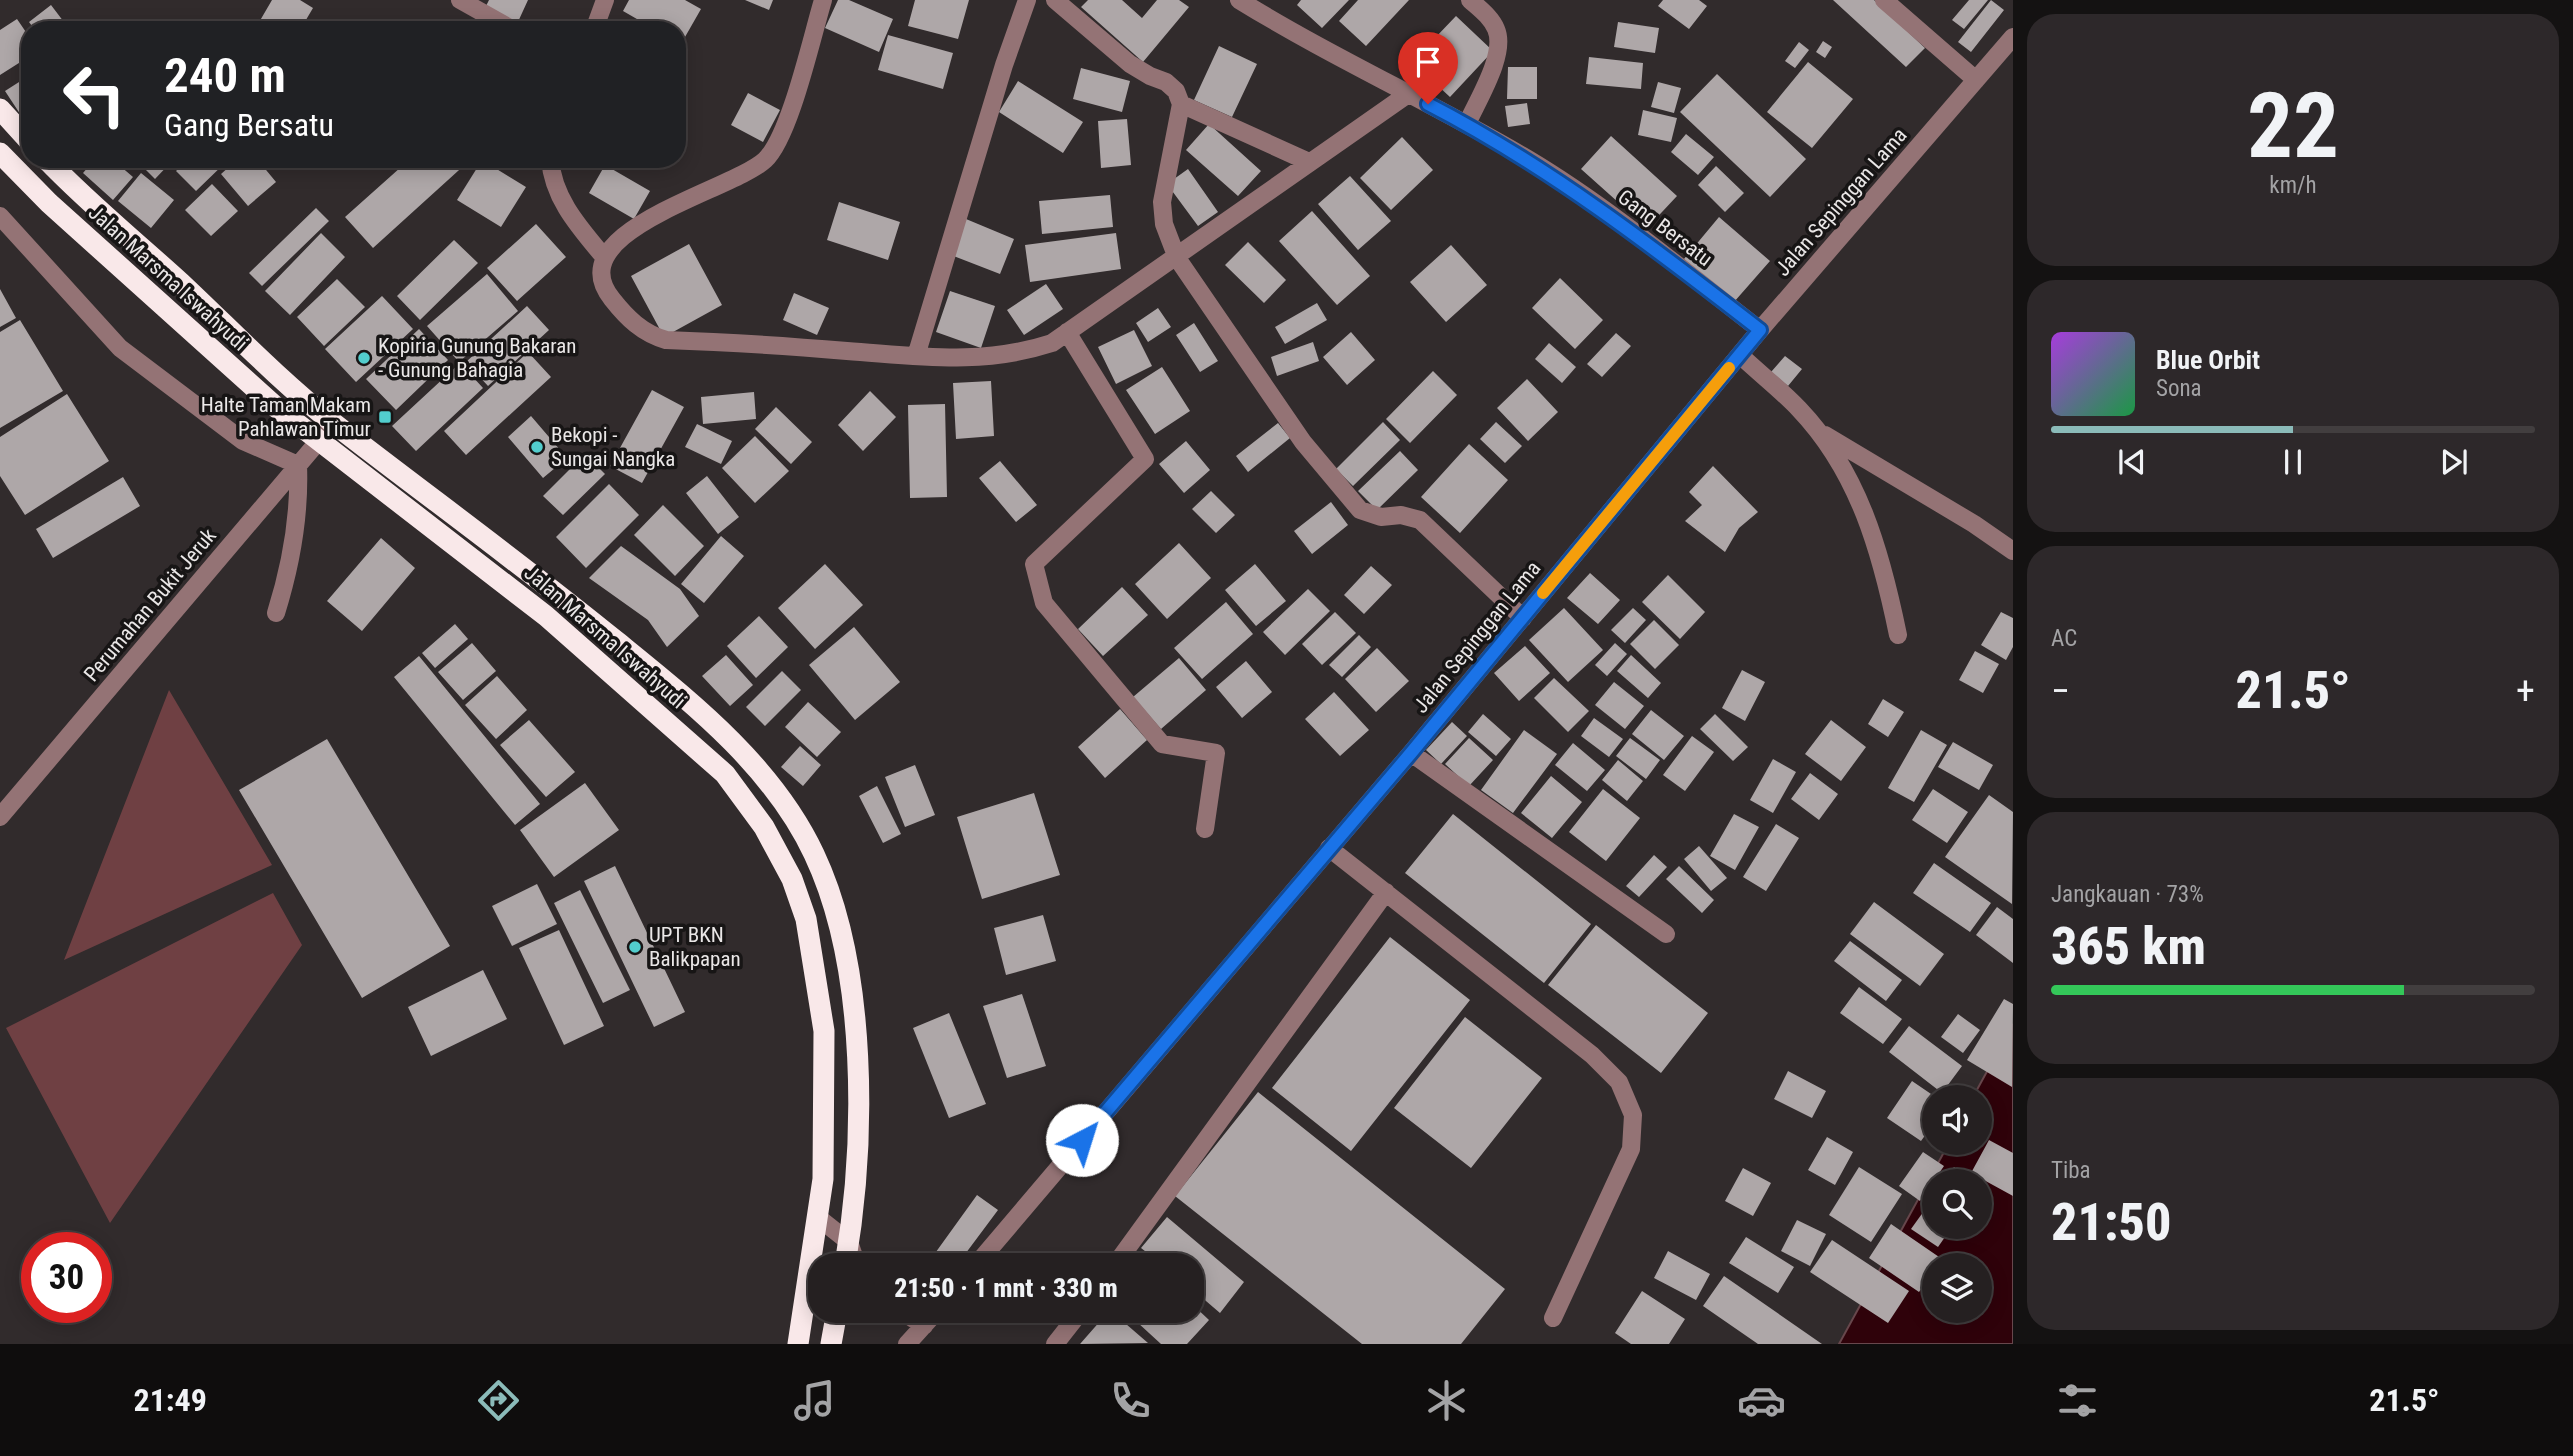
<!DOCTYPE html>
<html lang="id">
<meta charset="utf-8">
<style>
:root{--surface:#252021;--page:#2d282a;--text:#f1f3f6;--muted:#a3a3a5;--line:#423e3f;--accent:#8bbbb9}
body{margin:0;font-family:"Roboto Condensed",sans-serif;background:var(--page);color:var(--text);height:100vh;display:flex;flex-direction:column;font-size:26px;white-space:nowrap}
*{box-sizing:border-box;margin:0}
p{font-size:23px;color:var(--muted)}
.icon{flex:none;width:38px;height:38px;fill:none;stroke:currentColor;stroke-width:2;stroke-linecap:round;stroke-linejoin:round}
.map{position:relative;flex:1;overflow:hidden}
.sheet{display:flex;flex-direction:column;gap:14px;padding:14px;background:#141212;width:560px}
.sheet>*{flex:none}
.guide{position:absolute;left:21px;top:21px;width:665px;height:147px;border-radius:28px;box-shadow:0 4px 18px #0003,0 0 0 2px var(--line);background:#202124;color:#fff;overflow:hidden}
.tools{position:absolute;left:1922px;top:1085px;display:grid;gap:14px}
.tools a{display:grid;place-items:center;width:70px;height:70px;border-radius:50%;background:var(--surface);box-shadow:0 4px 18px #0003,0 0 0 2px var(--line);font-size:35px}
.speed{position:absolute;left:21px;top:1232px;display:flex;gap:14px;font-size:35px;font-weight:700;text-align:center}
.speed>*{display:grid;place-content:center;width:91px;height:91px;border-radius:50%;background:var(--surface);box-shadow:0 4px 18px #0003,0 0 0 2px var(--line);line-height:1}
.speed .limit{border:10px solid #d22;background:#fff;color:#111}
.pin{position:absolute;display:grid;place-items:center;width:60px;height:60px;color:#fff;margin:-72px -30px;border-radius:50% 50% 50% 0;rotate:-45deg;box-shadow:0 0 7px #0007}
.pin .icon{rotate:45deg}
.me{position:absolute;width:77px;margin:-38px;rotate:40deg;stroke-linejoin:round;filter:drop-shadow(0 0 5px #0008)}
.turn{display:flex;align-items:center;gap:24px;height:147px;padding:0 28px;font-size:32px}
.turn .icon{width:91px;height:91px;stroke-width:2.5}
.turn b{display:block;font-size:49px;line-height:60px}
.big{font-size:52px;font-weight:800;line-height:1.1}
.sheet .tile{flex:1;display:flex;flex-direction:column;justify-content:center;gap:10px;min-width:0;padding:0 24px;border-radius:28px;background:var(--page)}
.sheet .dial{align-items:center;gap:0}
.dial b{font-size:91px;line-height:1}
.song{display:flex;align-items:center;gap:21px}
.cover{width:84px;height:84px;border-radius:10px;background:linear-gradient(135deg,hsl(280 70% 55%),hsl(140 70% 35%))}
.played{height:7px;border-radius:4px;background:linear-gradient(90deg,var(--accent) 50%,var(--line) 50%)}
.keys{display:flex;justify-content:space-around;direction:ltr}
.heat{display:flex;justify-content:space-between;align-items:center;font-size:38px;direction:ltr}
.charge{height:10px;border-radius:5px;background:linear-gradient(90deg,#34c759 73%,var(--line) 0)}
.trip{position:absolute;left:808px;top:1253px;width:396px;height:70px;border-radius:28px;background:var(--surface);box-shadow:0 4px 18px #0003,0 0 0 2px var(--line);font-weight:800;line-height:70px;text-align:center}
.dock{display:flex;height:112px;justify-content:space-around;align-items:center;background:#0f0d0d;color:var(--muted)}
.dock .icon{width:49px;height:49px}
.dock .on{color:var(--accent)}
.dock b{font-size:32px;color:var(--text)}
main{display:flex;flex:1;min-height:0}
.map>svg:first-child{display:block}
</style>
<main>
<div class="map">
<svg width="2013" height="1344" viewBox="0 0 2013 1344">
<rect width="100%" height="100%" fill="#312b2c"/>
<path fill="#6f4043" d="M169,690L272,865L64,960Z
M273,893L302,945L110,1223L6,1028Z"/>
<path fill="#2f020a" stroke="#67474c" stroke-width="2" fill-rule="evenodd" d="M2013,1024V1344H1839L1949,1143H1979V1097H1973ZM1934,1181H1979V1227H1934ZM1934,1265H1979V1311H1934Z"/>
<path fill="#aea7a8" d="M272,0H300L313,8L300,30H267L258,24Z
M489,0H528L517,24L484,10Z
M629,0H685L701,9L681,44L677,42V30H656L623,11Z
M745,0H773L769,10Z
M838,0H849L893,19L879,52L825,28Z
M915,0H969L958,39L908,26Z
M1088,0H1122L1142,18L1157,0H1179L1189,7L1143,62L1081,7Z
M1301,0H1349L1322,28L1297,5Z
M1358,0H1409L1366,46L1339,21Z
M1663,0H1699L1707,6L1689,29L1658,6Z
M1833,0H1874L1925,48L1906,67Z
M1969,0H1988L1964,29L1952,20Z
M1991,0L2004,10L1971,52L1958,42Z
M51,5L70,30H35L29,22Z
M1456,16L1493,51L1450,97L1412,62Z
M17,19L30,38V56L0,75V30Z
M628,19L647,30H622Z
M1618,22L1659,28L1655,53L1614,47Z
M888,35L953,53L943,89L878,70Z
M1823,41L1832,47L1825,58L1816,52Z
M1799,42L1809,50L1795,68L1785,61Z
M1219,46L1257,64L1232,117L1194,100Z
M1589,57L1643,63L1641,89L1586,84Z
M1808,62L1853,99L1812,148L1767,112Z
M1508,67H1537V99H1507Z
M1081,68L1130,81L1122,112L1073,99Z
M1717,74L1806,159L1770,197L1680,112Z
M30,75V129L5,91Z
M1018,81L1083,122L1063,153L999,112Z
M1658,82L1681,88L1674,113L1651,107Z
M748,93L780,110L763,142L731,125Z
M1527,103L1530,124L1508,127L1505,106Z
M1643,110L1677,118L1671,142L1638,135Z
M1127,119L1131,165L1101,168L1098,121Z
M1209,124L1261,171L1238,196L1186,150Z
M1686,134L1714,157L1698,175L1671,152Z
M1611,136L1677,196L1647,228L1581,169Z
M1402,137L1433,170L1391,210L1360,178Z
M95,159H112L133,177L113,200L83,173Z
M135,159H174L155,179Z
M188,159H225L227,161L196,191L176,171Z
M238,159H257L276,182L248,206L221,174Z
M410,159L469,161L373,248L345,217Z
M482,160L526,187L501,227L457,200Z
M605,165L650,191L634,219L589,193Z
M1716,166L1744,193L1725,212L1698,185Z
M1188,169L1218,212L1198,226L1167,184Z
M141,173L174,200L151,228L118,201Z
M1350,176L1391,221L1358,250L1318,204Z
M212,184L238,211L211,236L185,210Z
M1110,195L1113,227L1042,234L1039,201Z
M839,202L900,222L888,260L827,240Z
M316,208L329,221L262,286L249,273Z
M1312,211L1370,276L1337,305L1279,241Z
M1719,217L1770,261L1734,302L1684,259Z
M966,219L1014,239L1000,274L951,255Z
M536,224L566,257L517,301L487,268Z
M321,233L345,257L290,315L265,291Z
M1116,233L1121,269L1030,282L1025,245Z
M454,240L478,263L420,320L397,296Z
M1248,242L1286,280L1264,303L1225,265Z
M689,244L722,305L664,337L631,276Z
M1451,245L1487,285L1446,322L1410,282Z
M487,274L518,311L459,362L427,326Z
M1560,278L1603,320L1575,349L1532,308Z
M337,279L365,307L324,346L297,317Z
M1046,284L1063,309L1024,335L1007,310Z
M0,289L16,318L0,327Z
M950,291L995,306L981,348L936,332Z
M794,293L829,308L817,335L783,320Z
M382,296L413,329L356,382L325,349Z
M1317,303L1327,320L1285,344L1275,327Z
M527,306L549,330L488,386L466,362Z
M1158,308L1171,327L1148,342L1136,323Z
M20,320L63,391L0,428V332Z
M1194,323L1218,361L1200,372L1176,335Z
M419,329L448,360L396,410L366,379Z
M1134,330L1152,366L1116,384L1098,347Z
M1351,332L1375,360L1347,385L1323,357Z
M1616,333L1631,346L1602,377L1587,364Z
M1313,342L1319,361L1277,376L1271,357Z
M1549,343L1576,367L1562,383L1535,359Z
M528,352L551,377L466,455L444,431Z
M1785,356L1802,369L1788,386L1771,372Z
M460,363L483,388L416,451L392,426Z
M1162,367L1190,411L1155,434L1126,390Z
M1433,371L1457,395L1410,443L1386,419Z
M1527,379L1558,412L1528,441L1497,408Z
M991,381L994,436L956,439L953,383Z
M652,390L684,407L642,483L610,466Z
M870,391L896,417L863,451L838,425Z
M754,392L756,419L703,424L701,397Z
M67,394L109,461L25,515L0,476V437Z
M945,404L947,497L910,498L908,405Z
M776,407L812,442L791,464L755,429Z
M531,416L567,458L543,478L508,437Z
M1383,422L1400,440L1353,486L1336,469Z
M1496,422L1522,446L1505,463L1480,439Z
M1278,423L1290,438L1248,472L1236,456Z
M697,424L732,441L721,464L685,447Z
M755,436L789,471L755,503L722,468Z
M1186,441L1210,470L1184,493L1159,464Z
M1469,444L1508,480L1460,533L1421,497Z
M1400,451L1418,470L1377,510L1358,491Z
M585,454L605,474L563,515L543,496Z
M1000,461L1037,505L1016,522L979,478Z
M1713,466L1758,512L1739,528L1725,552L1685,521L1702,505L1689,492Z
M707,476L739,517L718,534L686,493Z
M123,477L140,506L53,558L36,529Z
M609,484L639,515L586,568L556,537Z
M1211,491L1235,515L1216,533L1192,509Z
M1331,502L1348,525L1312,554L1294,531Z
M663,505L704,546L675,576L634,535Z
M721,536L744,556L704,603L681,584Z
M381,538L415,568L362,631L327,601Z
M1179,543L1211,578L1167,619L1135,584Z
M621,546L680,589L699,616L667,647L648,620L589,578Z
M825,564L863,605L815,649L778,608Z
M1255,564L1286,601L1256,626L1225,590Z
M1371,566L1392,585L1364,614L1344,595Z
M1590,573L1620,600L1598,624L1567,598Z
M1668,575L1705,612L1680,639L1642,602Z
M1122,587L1148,615L1103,656L1078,629Z
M1308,589L1330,611L1285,655L1263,632Z
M1226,602L1253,634L1202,679L1174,648Z
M1564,608L1603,650L1568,682L1529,640Z
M1633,608L1646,620L1625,643L1611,630Z
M1335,612L1356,633L1322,665L1302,644Z
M2001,612L2013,618V647L2006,660L1981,645Z
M759,616L788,647L756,678L727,646Z
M1654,620L1679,645L1655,669L1630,644Z
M455,624L468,639L435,668L422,653Z
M854,627L900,682L855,720L809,665Z
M1359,635L1371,647L1342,677L1329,665Z
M472,643L496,671L463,700L438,672Z
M1615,643L1627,654L1607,676L1595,665Z
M1525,646L1550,673L1519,701L1494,673Z
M1377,648L1409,681L1376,712L1345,679Z
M1975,651L1999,664L1983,693L1959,680Z
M726,655L753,685L730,706L702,676Z
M1631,655L1661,683L1648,698L1617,671Z
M419,656L540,804L515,825L394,677Z
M1179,658L1206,690L1161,729L1133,697Z
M1246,661L1272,692L1242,718L1216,687Z
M1742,670L1765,682L1745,721L1722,708Z
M782,671L801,690L765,726L746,707Z
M497,676L527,710L496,739L465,705Z
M1554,678L1589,711L1568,732L1534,698Z
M1614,682L1644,706L1625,729L1595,705Z
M1334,692L1369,730L1340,756L1305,719Z
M1883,699L1904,712L1888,737L1868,724Z
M808,702L841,732L817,757L785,727Z
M1120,709L1147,740L1105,778L1078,747Z
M1651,710L1684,736L1664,760L1632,734Z
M1483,714L1511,739L1496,756L1468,732Z
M1715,714L1748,747L1733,761L1700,729Z
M1594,718L1623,739L1609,757L1581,736Z
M529,720L575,772L546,797L500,745Z
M1831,720L1866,747L1841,781L1805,754Z
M1452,722L1467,736L1441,764L1426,750Z
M1524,730L1557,754L1513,813L1481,790Z
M1921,730L1947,745L1914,802L1888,788Z
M1692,736L1714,752L1685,791L1663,775Z
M1469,738L1493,760L1469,786L1445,764Z
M1630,738L1660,760L1646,779L1616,756Z
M327,739L450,946L362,998L239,790Z
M1953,742L1993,765L1979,790L1938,767Z
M1573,743L1605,770L1587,791L1555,765Z
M800,746L821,765L803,786L781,767Z
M1773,759L1796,772L1773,813L1750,800Z
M1618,760L1643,781L1627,801L1602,780Z
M915,765L935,815L905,827L885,777Z
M1810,773L1838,794L1819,820L1791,799Z
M1551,776L1582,802L1552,838L1521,813Z
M585,783L619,830L554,877L520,830Z
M877,786L901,834L883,843L859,796Z
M1603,789L1640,818L1606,861L1569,832Z
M1933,789L1968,812L1947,843L1912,820Z
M1034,793L1060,875L982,899L957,817Z
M1989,795L2013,812L2012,904L1945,857Z
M1453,814L1591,924L1544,983L1405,873Z
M1734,814L1759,827L1735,870L1710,856Z
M1776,824L1799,838L1766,891L1743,877Z
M1699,846L1727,878L1711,891L1684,859Z
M1654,855L1667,867L1639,897L1626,886Z
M1934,863L1991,903L1970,932L1913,893Z
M615,866L685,1012L654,1027L584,881Z
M1679,866L1714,900L1702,913L1666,879Z
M537,884L557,924L512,946L492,906Z
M580,890L630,990L603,1003L554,903Z
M1874,902L1944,954L1920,986L1850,934Z
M1997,907L2013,919V963L1976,935Z
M1043,915L1056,961L1006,975L994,928Z
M1596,925L1708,1013L1661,1073L1548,985Z
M559,930L604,1026L564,1045L519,948Z
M1390,937L1470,1000L1351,1151L1272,1088Z
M1850,941L1902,980L1886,1001L1834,961Z
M483,970L507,1019L431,1056L408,1007Z
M1859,987L1902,1019L1883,1044L1840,1013Z
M1022,994L1046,1066L1007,1078L983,1006Z
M2004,999L2013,1004L2012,1087L1967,1060Z
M949,1013L986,1104L949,1118L913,1028Z
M1958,1014L1980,1030L1963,1053L1941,1037Z
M1465,1017L1542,1078L1471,1168L1394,1108Z
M1909,1026L1962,1066L1942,1093L1889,1052Z
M1788,1071L1826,1091L1812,1118L1774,1099Z
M1912,1081L1934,1096V1123L1921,1141L1887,1118Z
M1258,1092L1505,1289L1461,1344H1362L1175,1196Z
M1827,1137L1853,1152L1835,1185L1808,1170Z
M1989,1140L2013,1153V1196L1971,1173Z
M1923,1152L1944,1166L1920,1201L1899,1186Z
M1859,1167L1902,1194L1871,1242L1829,1215Z
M1954,1167L1974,1181H1944Z
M1743,1168L1771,1183L1753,1216L1725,1201Z
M977,1195L998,1210L957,1265H931L928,1263Z
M1934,1197V1227H1952L1938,1247L1911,1229Z
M1167,1217L1244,1282L1220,1313L1192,1289V1265H1163L1141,1248Z
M1797,1220L1826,1234L1810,1266L1781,1251Z
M1891,1224L1942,1259L1934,1265V1271L1919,1292L1869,1258Z
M1746,1237L1794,1267L1778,1293L1729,1263Z
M1832,1240L1909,1291L1888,1323L1810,1272Z
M1668,1251L1710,1274L1696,1300L1654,1278Z
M1724,1276L1822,1344H1758L1703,1306Z
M1642,1291L1685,1319L1669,1344H1631L1615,1333Z
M1192,1304L1209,1320L1187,1344H1161L1125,1311H1192Z
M1109,1311H1111L1148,1343L1080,1344Z"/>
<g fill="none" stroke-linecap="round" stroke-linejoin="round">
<path stroke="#947375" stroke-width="18" d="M460,0L508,27
M823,0C812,36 790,137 765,160C731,191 557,231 612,299C627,318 642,333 666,340C726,342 787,346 847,351C920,356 981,366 1052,343L1408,94
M1055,0L1130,64L1150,76L1166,82L1176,91L1181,104L1162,202L1164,224L1177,258L1303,442L1360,510L1381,517L1401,515L1420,520L1523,618
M1239,0C1333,58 1433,103 1528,159C1610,208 1685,272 1760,330
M1884,0L1976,80
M594,30L605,0
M1181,104L1309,162
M1467,124C1477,101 1507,54 1496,29C1491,17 1480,9 1470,0
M550,159C553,199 580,228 604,257
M0,216L120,348L243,441L298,465C300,516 291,565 276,613
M1067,332L1145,459L1034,564L1044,603L1162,744L1216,753L1205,829
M1740,355C1759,373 1781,390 1799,409C1859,472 1881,552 1898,635
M916,356L1004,65L1027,0
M1825,435L1974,524L2013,551
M1411,753L1666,934
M0,817L328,430
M1329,848L1592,1055L1619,1082L1633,1115L1631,1149L1553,1318
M820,1219L849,1242L857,1265
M976,1265L1411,753L1760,330L2013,37
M1115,1265L1386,892
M902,1311L924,1326
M907,1344L937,1311
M1055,1344L1081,1311"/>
<path stroke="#f9e8e9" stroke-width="21" d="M0,109L30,142
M0,153L49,203L277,408L546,616L725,774L764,827L792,879L806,919L824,1031L823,1179L798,1344
M46,159C88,203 136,242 181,283C231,330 278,379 332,422C426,495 523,565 616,641C691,702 772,765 814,854C868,968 866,1143 845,1265
M831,1344L837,1311"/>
</g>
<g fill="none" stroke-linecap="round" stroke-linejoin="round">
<g stroke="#114b97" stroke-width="18">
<path id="route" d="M1082,1140L1411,753L1760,330C1653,247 1548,166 1428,104"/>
</g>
<use href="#route" stroke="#1a73e8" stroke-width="12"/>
<path stroke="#f59e0b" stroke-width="12" d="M1543,593L1729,368"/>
</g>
<g fill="#52cdcd" stroke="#171515" stroke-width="2.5">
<circle cx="364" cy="358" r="7"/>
<rect x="378" y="410" width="14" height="14" rx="3.5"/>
<circle cx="537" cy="447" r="7"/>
<circle cx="635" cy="947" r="7"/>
</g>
<g text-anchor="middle" stroke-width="7" stroke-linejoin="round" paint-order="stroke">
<g font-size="21" fill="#eae7e7" stroke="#171515">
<text transform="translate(1841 202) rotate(-49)" y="7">Jalan Sepinggan Lama</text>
<text transform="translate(1665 228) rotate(37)" y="7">Gang Bersatu</text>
<text transform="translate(168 278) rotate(42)" y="7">Jalan Marsma Iswahyudi</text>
<text transform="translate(150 605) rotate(-50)" y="7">Perumahan Bukit Jeruk</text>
<text transform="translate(605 637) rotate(41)" y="7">Jalan Marsma Iswahyudi</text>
<text transform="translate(1477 637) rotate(-51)" y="7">Jalan Sepinggan Lama</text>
</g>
<g font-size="21" fill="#eae7e7" stroke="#171515" text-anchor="start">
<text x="378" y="353">Kopiria Gunung Bakaran<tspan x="378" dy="24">- Gunung Bahagia</tspan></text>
<text x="371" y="412" text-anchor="end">Halte Taman Makam<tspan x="371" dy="24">Pahlawan Timur</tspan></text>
<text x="551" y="442">Bekopi -<tspan x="551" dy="24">Sungai Nangka</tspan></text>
<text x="649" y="942">UPT BKN<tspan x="649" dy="24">Balikpapan</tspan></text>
</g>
</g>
</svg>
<div class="tools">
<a><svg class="icon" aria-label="sound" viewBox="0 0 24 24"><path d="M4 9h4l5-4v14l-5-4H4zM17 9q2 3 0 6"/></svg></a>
<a><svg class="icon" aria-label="search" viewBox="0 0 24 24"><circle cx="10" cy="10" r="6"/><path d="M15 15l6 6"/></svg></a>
<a><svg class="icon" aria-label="layers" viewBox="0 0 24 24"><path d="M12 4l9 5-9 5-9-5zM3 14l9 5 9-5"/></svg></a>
</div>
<div class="speed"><div class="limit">30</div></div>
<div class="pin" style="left:1428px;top:104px;background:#d93025"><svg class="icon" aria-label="arrive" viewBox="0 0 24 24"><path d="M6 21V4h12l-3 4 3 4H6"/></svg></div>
<svg class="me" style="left:1082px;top:1140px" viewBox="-20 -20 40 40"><circle r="19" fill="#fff"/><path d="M0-13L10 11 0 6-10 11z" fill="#1a73e8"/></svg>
<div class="trip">21:50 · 1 mnt · 330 m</div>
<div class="guide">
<div class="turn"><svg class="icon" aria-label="left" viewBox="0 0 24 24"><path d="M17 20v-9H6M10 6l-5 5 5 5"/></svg><div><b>240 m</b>Gang Bersatu</div></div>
</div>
</div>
<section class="sheet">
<div class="tile dial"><b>22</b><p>km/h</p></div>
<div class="tile">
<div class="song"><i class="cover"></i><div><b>Blue Orbit</b><p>Sona</p></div></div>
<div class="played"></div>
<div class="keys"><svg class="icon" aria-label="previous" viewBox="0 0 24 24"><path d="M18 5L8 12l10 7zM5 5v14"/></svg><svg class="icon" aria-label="pause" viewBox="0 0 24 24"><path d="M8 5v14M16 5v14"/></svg><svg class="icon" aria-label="next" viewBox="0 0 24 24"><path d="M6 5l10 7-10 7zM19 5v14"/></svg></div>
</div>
<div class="tile"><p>AC</p>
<div class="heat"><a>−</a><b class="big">21.5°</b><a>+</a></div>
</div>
<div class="tile"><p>Jangkauan · 73%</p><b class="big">365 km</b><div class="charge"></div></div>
<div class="tile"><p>Tiba</p><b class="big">21:50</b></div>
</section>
</main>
<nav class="dock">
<b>21:49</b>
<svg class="icon on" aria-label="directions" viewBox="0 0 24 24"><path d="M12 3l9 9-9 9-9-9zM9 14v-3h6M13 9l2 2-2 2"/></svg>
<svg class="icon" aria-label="music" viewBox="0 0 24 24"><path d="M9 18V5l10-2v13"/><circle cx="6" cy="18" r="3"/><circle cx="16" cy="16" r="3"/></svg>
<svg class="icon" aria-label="phone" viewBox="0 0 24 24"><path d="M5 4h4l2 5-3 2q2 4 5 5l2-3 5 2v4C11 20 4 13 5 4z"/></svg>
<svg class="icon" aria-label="climate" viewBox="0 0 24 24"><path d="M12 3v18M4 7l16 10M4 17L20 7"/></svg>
<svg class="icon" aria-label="car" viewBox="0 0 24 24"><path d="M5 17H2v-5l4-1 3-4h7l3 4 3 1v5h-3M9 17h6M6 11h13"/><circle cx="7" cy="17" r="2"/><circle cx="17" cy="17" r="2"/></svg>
<svg class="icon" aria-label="filters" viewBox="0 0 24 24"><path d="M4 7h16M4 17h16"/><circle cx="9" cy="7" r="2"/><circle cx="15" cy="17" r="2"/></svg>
<b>21.5°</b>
</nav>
